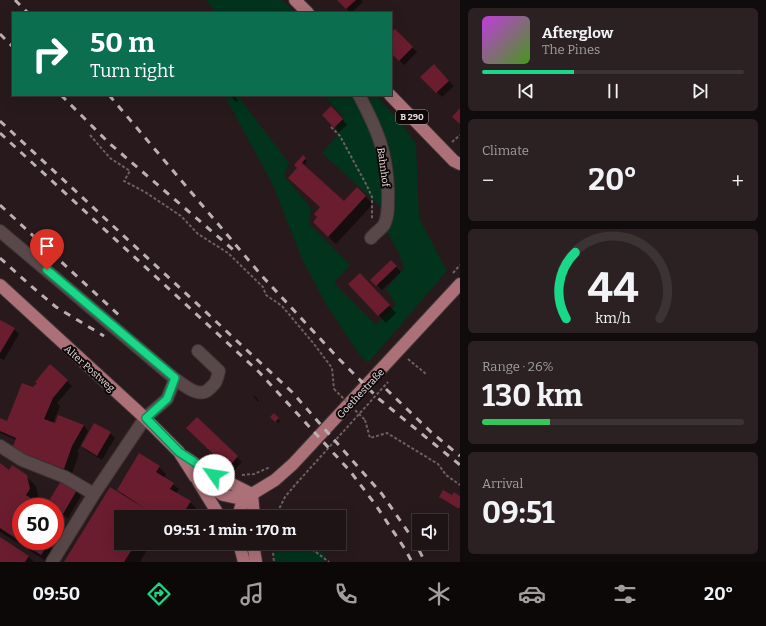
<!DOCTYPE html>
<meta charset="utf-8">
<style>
:root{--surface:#1e1415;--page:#2b2122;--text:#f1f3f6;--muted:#a19ea0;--line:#3c3334;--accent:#19d989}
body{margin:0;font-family:Bitter,serif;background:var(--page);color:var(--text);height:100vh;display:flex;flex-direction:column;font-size:15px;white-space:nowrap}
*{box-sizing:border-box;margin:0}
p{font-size:13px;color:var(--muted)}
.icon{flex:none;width:22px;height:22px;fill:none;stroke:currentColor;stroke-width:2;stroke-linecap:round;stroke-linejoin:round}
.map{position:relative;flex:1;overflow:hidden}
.panel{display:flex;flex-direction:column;gap:8px;padding:8px;background:#100b0c;width:306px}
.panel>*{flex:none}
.banner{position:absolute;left:12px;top:12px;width:380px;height:84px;border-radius:0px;box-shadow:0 4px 16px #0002,0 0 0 1px var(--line);background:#0b6e4f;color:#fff;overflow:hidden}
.buttons{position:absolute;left:412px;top:514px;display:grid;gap:8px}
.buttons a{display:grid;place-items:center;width:36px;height:36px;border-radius:0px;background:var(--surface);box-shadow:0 4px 16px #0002,0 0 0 1px var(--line);font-size:20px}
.speed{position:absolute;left:12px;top:498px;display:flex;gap:8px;font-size:20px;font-weight:700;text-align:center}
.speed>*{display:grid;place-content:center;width:52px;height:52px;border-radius:50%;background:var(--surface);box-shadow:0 4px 16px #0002,0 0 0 1px var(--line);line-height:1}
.speed .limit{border:6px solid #d22;background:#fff;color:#111}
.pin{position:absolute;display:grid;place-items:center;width:34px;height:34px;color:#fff;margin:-41px -17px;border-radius:50% 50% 50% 0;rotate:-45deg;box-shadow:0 0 4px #0007}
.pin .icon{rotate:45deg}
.me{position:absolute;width:44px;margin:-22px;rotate:302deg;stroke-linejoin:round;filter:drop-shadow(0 0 3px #0008)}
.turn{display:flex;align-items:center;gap:14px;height:84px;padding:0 12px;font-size:18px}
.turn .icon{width:52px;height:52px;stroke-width:2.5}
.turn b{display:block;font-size:28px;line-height:34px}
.big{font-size:30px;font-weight:700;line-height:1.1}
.panel .card{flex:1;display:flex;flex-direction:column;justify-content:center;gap:6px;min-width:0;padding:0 14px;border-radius:6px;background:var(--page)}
.panel .dial{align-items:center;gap:0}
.dial svg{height:104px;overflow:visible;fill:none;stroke:var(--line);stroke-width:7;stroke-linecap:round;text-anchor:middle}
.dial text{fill:var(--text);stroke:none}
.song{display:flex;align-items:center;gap:12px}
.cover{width:48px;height:48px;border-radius:6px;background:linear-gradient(135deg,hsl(290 70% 55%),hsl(100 70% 35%))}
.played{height:4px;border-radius:2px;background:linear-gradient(90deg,var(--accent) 35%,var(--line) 35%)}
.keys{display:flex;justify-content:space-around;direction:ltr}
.heat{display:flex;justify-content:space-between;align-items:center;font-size:22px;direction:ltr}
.charge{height:6px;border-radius:3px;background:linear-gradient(90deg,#34c759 26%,var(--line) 0)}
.trip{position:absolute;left:114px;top:510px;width:232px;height:40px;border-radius:0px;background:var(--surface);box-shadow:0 4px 16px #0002,0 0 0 1px var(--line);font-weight:700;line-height:40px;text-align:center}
.dock{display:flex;height:64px;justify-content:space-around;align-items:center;background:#0c0808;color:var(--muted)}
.dock .icon{width:28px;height:28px}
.dock .selected{color:var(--accent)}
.dock b{font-size:18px;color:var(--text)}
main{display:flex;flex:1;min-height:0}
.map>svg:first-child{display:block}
</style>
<main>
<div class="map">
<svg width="460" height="562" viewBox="0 0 460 562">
<rect width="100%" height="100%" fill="#281a1c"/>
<path fill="#02331d" d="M206,0H282L295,13H217Z
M224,95H237L289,163L284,176L311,208L309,224L350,265L334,283L376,325L396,305L386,289L404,268L398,251L386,230L381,207L322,153L340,132L336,128L345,119L323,95H376L399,121L416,144L419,218L447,271L368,363L359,354L327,306L302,259L272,183Z
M272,543H311L326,555L323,562H274Z"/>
<path fill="#0007" d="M338,0H361L363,2L351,13Z
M395,30L417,52L404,65L391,52V34Z
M434,66L454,86L442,97L422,77Z
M233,95L238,100L236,102L231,96Z
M336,112L347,125L339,132L335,127Z
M303,157L307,161L304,165L344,203L357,188L373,204L336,244L321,230L319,217L321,208L299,168Z
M391,262L401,272L382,290L372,280Z
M367,282L396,313L386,323L349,284Z
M0,321L14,329L19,334L4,360L0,358Z
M50,366L72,386L57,403L60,406L53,423L55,424L58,416L84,426L88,431L77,452L79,454L71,476L21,456L16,440L0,433V419L8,422Z
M254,395L259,401L258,402L253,396Z
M274,414L280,421L278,423L272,417Z
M197,418L242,462L233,472L188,428Z
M110,433L115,438L102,460L87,451L82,446Z
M0,465L9,472L26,476L36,486L39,500L37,504L42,507H21V541H43L48,544L58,554L48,562L0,532Z
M159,467L166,474L164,478L179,489L176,493L190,502L197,509L193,517H121V543H151L140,562H65L124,496L118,490Z
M76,491L81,496L68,518L55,510V507H51L49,504Z
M440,497H460V510L442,499Z
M0,538L29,557L34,562H0Z"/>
<path fill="#6a1d2e" d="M337,0H356L346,9Z
M395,29L413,47L399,61L391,53V32Z
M434,64L449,81L436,93L420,77Z
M331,106L343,119L334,128L322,115Z
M460,108V124L452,117Z
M303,155L306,158L302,163L344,201L357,187L366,196L328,237L313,222L317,217L314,214L320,207L288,178L297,168L294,165Z
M391,260L397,266L376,286L370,280Z
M360,273L390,305L378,316L348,284Z
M0,320L15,328L0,353Z
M50,364L68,380L53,398L44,419L55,423L58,415L84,425L72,446L64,469L12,449L16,438L0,431V418L7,421L22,383L33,387L37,383L35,382Z
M274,413L279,418L275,422L270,417Z
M197,417L238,456L228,468L186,428Z
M94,423L111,432L97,456L81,446Z
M139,453L160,466L156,472L174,483L170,489L191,501L181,517H158L117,490Z
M0,463L9,470L12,465L27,475L30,489L26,495L44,507H21V541H45L49,543L41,555L0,528Z
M61,481L77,490L63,514L55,509V507H52L47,504Z
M110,487L154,514L152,517H121V543H136L124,562H64Z
M443,490L452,495L454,492L460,496V507L459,509L439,497Z
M0,537L29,556L25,562H0Z"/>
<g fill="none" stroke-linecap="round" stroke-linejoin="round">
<g stroke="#403536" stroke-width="14">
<path id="minor" d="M359,95C377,129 387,152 388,191C388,202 389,215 384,225C381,229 374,234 371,238
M0,231L175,379L167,399L145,418L94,494L52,562
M175,379C184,385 198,398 208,390C217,382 216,382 219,371L198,351
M0,446L22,460L65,477L94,494"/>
</g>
<g stroke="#403536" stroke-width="14">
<path id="major" d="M295,0L308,13
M390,95L454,161L460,164
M0,285L145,418L179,452L195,477L214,489L223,495L237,498L252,494L275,480L293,464L460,284
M185,457L206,471L252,494
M198,481L220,517
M252,494L254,517
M238,517L241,506L252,494
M239,543L244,562
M253,543L256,562"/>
</g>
<path stroke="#6c6061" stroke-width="2" stroke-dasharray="3 2" stroke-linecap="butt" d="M331,127L340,136L366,184L372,197V220
M90,135L110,158L130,171L124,181L145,192L181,216L198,234L228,253L263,287L266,295L282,306L314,344L332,368L334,389
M452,142L460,135
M453,273L460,265
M408,359L426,374
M365,420L370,438L387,433L438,464L446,475L460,485
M242,475L254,474L270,467
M275,517L285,497L295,485L388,382
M272,543L274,562
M304,543L329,562"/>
<use href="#minor" stroke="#59484a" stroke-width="12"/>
<use href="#major" stroke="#ac7078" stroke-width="12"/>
<path stroke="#bbb0b2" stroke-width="3" stroke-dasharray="7 7" stroke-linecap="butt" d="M15,0L28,13
M0,34L13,47
M61,95L109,143L237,253
M109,95L262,276L339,359L379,399L460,465
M0,121L292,392L382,494L415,542L425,562
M0,133L259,372L350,471L375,504L405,549L412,562
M0,205L122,318
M0,258L31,286L56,307L104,336
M386,389L431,432L460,456"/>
<path stroke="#6c6061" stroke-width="2" stroke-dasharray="3 2" stroke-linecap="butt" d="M334,389L365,420"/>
</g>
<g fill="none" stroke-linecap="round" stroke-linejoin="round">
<g stroke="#108d59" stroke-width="10">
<path id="route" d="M47,270L175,378L167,399L146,418L179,452L214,475"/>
</g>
<use href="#route" stroke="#19d989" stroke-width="7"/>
</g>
<g text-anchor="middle" stroke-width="4" stroke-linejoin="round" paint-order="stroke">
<rect fill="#0d0707" stroke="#a69e9e" stroke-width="1" x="396" y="110" width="32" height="14" rx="3"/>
<g font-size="9" font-weight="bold" fill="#e8dedf">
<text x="412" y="120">B 290</text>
</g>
<g font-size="10" fill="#e8dedf" stroke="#0d0707">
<text transform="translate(384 167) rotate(82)" y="4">Bahnhof</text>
<text transform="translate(90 368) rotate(42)" y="4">Alter Postweg</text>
<text transform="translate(360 393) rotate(-47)" y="4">Goethestraße</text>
</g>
</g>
</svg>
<div class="buttons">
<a><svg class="icon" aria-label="sound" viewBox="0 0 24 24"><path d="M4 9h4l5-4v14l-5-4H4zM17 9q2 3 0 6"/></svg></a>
</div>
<div class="speed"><div class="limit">50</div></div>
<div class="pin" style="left:47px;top:270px;background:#d93025"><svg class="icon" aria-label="arrive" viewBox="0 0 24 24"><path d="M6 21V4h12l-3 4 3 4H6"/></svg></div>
<svg class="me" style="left:214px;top:475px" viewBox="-20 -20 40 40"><circle r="19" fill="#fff"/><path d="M0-13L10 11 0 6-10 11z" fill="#19d989"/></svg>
<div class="trip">09:51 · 1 min · 170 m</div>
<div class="banner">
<div class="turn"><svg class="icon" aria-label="right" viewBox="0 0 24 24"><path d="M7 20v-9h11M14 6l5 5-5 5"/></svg><div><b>50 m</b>Turn right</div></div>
</div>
</div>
<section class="panel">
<div class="card">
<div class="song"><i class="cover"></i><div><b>Afterglow</b><p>The Pines</p></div></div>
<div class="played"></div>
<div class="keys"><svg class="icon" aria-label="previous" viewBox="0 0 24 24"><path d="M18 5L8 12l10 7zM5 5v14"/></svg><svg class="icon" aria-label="pause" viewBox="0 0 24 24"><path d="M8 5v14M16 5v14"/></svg><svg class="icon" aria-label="next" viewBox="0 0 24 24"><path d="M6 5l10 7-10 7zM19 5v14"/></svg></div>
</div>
<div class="card"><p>Climate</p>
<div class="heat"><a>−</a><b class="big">20°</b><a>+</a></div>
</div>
<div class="card dial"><svg viewBox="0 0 100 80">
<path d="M14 69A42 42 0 1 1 86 69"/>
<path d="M14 69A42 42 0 0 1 21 18" stroke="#19d989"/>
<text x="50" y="56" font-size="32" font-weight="700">44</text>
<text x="50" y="72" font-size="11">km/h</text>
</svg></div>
<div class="card"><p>Range · 26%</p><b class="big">130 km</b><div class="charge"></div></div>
<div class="card"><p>Arrival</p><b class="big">09:51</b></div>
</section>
</main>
<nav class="dock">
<b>09:50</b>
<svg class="icon selected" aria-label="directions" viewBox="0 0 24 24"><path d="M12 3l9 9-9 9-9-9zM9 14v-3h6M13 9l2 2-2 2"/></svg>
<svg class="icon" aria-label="music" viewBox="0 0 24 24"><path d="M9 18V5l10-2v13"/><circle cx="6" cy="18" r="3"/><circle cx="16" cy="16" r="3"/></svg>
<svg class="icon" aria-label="phone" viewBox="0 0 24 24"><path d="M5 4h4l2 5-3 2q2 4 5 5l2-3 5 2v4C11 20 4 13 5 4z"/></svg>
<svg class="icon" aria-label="climate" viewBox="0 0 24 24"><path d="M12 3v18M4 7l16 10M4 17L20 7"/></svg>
<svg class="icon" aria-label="car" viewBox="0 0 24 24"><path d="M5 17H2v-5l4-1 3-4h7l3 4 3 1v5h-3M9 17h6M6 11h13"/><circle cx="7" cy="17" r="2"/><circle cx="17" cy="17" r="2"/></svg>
<svg class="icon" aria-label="filters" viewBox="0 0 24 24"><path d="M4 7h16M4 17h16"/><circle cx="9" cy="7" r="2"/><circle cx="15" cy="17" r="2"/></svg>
<b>20°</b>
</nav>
